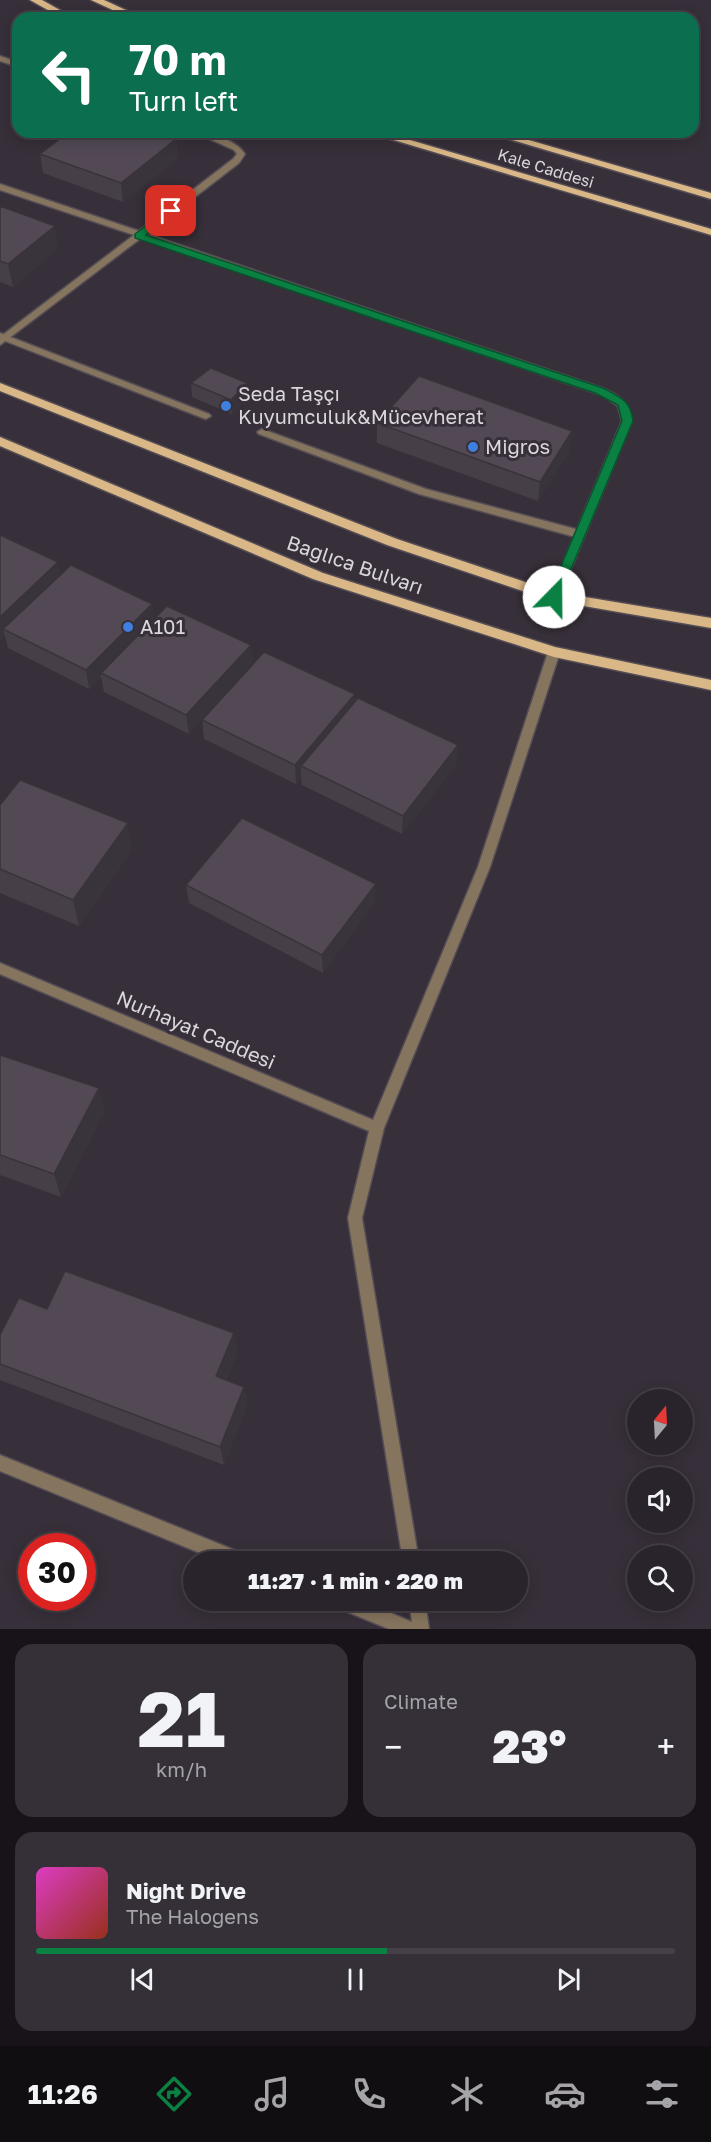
<!DOCTYPE html>
<meta charset="utf-8">
<style>
:root{--surface:#29232b;--page:#352f37;--text:#f1f3f6;--muted:#a5a4a9;--line:#454047;--accent:#0b8043}
body{margin:0;font-family:"Golos Text",sans-serif;background:var(--page);color:var(--text);height:100vh;display:flex;flex-direction:column;font-size:22px;white-space:nowrap}
*{box-sizing:border-box;margin:0}
p{font-size:20px;color:var(--muted)}
.icon{flex:none;width:33px;height:33px;fill:none;stroke:currentColor;stroke-width:2;stroke-linecap:round;stroke-linejoin:round}
.map{position:relative;height:1629px;overflow:hidden}
.side{display:flex;flex-direction:column;gap:15px;padding:15px;background:#171318;flex:1}
.side>*{flex:none}
.banner{position:absolute;left:12px;top:12px;width:687px;height:126px;border-radius:18px;box-shadow:0 3px 15px #0003,0 0 0 2px var(--line);background:#0b6e4f;color:#fff;overflow:hidden}
.needle{width:39px;rotate:18deg}
.buttons{position:absolute;left:627px;top:1389px;display:grid;gap:12px}
.buttons a{display:grid;place-items:center;width:66px;height:66px;border-radius:50%;background:var(--surface);box-shadow:0 3px 15px #0003,0 0 0 2px var(--line);font-size:30px}
.speed{position:absolute;left:18px;top:1533px;display:flex;gap:12px;font-size:30px;font-weight:700;text-align:center}
.speed>*{display:grid;place-content:center;width:78px;height:78px;border-radius:50%;background:var(--surface);box-shadow:0 3px 15px #0003,0 0 0 2px var(--line);line-height:1}
.speed .limit{border:9px solid #d22;background:#fff;color:#111}
.pin{position:absolute;display:grid;place-items:center;width:51px;height:51px;color:#fff;margin:-26px;border-radius:12px;box-shadow:0 3px 9px #0006}
.me{position:absolute;width:66px;margin:-33px;rotate:22deg;stroke-linejoin:round;filter:drop-shadow(0 0 4px #0008)}
.turn{display:flex;align-items:center;gap:21px;height:126px;padding:0 18px;font-size:27px}
.turn .icon{width:78px;height:78px;stroke-width:2.5}
.turn b{display:block;font-size:42px;line-height:51px}
.big{font-size:45px;font-weight:800;line-height:1.1}
.side .tile{flex:1;display:flex;flex-direction:column;justify-content:center;gap:9px;min-width:0;padding:0 21px;border-radius:18px;background:var(--page)}
.side .dial{align-items:center;gap:0}
.dial b{font-size:78px;line-height:1}
.song{display:flex;align-items:center;gap:18px}
.cover{width:72px;height:72px;border-radius:9px;background:linear-gradient(135deg,hsl(310 70% 55%),hsl(10 70% 35%))}
.played{height:6px;border-radius:3px;background:linear-gradient(90deg,var(--accent) 55%,var(--line) 55%)}
.keys{display:flex;justify-content:space-around;direction:ltr}
.heat{display:flex;justify-content:space-between;align-items:center;font-size:33px;direction:ltr}
.side .tiles{flex:1;display:grid;gap:15px;grid-template-columns:1fr 1fr}
.tile:last-child{grid-column:span 2}
.trip{position:absolute;left:183px;top:1551px;width:345px;height:60px;border-radius:30px;background:var(--surface);box-shadow:0 3px 15px #0003,0 0 0 2px var(--line);font-weight:800;line-height:60px;text-align:center}
.menu{display:flex;height:96px;justify-content:space-around;align-items:center;background:#100e11;color:var(--muted)}
.menu .icon{width:42px;height:42px}
.menu .active{color:var(--accent)}
.menu b{font-size:27px;color:var(--text)}
.map>svg:first-child{display:block}
</style>
<div class="map">
<svg width="711" height="1629" viewBox="0 0 711 1629">
<rect width="100%" height="100%" fill="#372f39"/>
<g fill="none" stroke-linecap="round" stroke-linejoin="round">
<g stroke="#554d56" stroke-width="3">
<path id="lane" d="M0,333L209,414L211,416L206,419L203,418L0,339Z
M262,429L426,489L579,530L584,534L579,538L419,494L259,434L257,432Z"/>
</g>
<g stroke="#554d56" stroke-width="3">
<path id="street" d="M0,56L18,62V67L0,61Z
M194,132C211,132 236,140 245,154L239,163L147,234L602,388C619,395 629,403 632,421L558,600H550L549,597L622,421L618,406L602,395L141,238L0,345V337L134,235L0,190V184L139,231L233,159L237,154L234,150Z
M554,648L560,652L490,867L384,1128L362,1218L419,1562H403L348,1218L369,1131L0,974V963L373,1120L478,867L548,652Z
M0,1455L249,1556L251,1562H222L0,1471Z
M331,1600H360L412,1622L409,1600H425L429,1629H389L333,1606Z"/>
</g>
<g stroke="#554d56" stroke-width="3">
<path id="primary" d="M30,0H42L74,18H62Z
M91,0H104L143,18H130Z
M367,132H383L711,229V235Z
M485,132H501L711,193V199Z
M0,383L397,539L555,592L711,618V628L549,600L387,545L0,391Z
M0,437L323,573L555,647L711,680V690L554,657L313,579L0,446Z"/>
</g>
<use href="#lane" fill="#86755e" fill-rule="evenodd"/>
<use href="#street" fill="#86755e" fill-rule="evenodd"/>
<use href="#primary" fill="#d9b786" fill-rule="evenodd"/>
</g>
<path fill="#473f48" d="M176,139L178,158L123,202L43,173L40,154Z
M0,206L58,249L13,287L0,282Z
M191,383L248,397L232,414L192,397Z
M377,423L570,451L538,501L377,443Z
M0,535L61,575L152,604L154,619L251,645L252,665L189,734L104,692L101,677L89,689L8,648L5,636L0,640Z
M355,703L457,764L402,834L302,785L301,777L296,784L204,739L202,720Z
M0,805L132,850L79,926L0,893Z
M186,885L375,902L323,973L189,903Z
M0,1055L105,1112L61,1197L0,1175Z
M47,1309L234,1333L237,1353L226,1380L244,1387L247,1406L224,1465L0,1380V1364Z"/>
<path fill="#39333b" d="M176,139L178,158L123,202L121,183Z
M55,226L58,249L13,287L8,264Z
M247,383L248,397L232,414L231,400Z
M572,431L570,451L538,501L540,482Z
M58,562L62,582L3,629L5,636L0,640V617Z
M152,604L155,623L101,673V677L89,689L86,670Z
M251,645L252,665L189,734L186,715Z
M355,694V713L301,766V777L296,784L295,765Z
M458,745L457,764L402,834L403,816Z
M128,823L132,850L79,926L73,900Z
M376,884L375,902L323,973L322,955Z
M99,1088L105,1112L61,1197L54,1174Z
M234,1333L237,1353L219,1395L216,1376Z
M244,1387L247,1406L224,1465L220,1447Z"/>
<path fill="#524954" stroke="#39333b" stroke-width="1.5" d="M69,132H155L176,139L121,183L40,154Z
M0,206L55,226L8,264L0,261Z
M211,368L247,383L231,400L191,383Z
M419,376L572,431L540,482L377,423Z
M0,535L58,562L0,617Z
M71,565L152,604L86,670L3,629Z
M167,606L251,645L186,715L101,673Z
M264,652L355,694L295,765L202,720Z
M358,698L458,745L403,816L301,766Z
M20,780L128,823L73,900L0,869V805Z
M242,818L376,884L322,955L186,885Z
M0,1055L99,1088L54,1174L0,1155Z
M65,1271L234,1333L216,1376L244,1387L220,1447L0,1364V1335L19,1298L47,1309Z"/>
<path fill="#0b8043" stroke="#07532c" stroke-width="1.5" d="M168,209L176,211L146,235L603,388C620,397 631,401 633,421L558,600H550L548,597L622,421L618,405L595,393L135,238V234Z"/>
<g fill="#3f7fe0" stroke="#372f39" stroke-width="2">
<circle cx="226" cy="406" r="6"/>
<circle cx="473" cy="447" r="6"/>
<circle cx="128" cy="627" r="6"/>
</g>
<g text-anchor="middle" stroke-width="6" stroke-linejoin="round" paint-order="stroke">
<g font-size="16" fill="#dbd6dc" stroke="#372f39">
<text transform="translate(546 168) rotate(17)" y="6">Kale Caddesi</text>
</g>
<g font-size="20" fill="#dbd6dc" stroke="#372f39" text-anchor="start">
<text x="238" y="401">Seda Taşçı<tspan x="238" dy="23">Kuyumculuk&amp;Mücevherat</tspan></text>
<text x="485" y="454">Migros</text>
<text x="140" y="634">A101</text>
</g>
<g font-size="20" fill="#dbd6dc" stroke="#372f39">
<text transform="translate(355 565) rotate(19)" y="7">Bağlıca Bulvarı</text>
<text transform="translate(196 1030) rotate(23)" y="7">Nurhayat Caddesi</text>
</g>
</g>
</svg>
<div class="buttons">
<a><svg class="needle" viewBox="-14 -14 28 28"><path d="M0-13l5 13h-10z" fill="#e53935"/><path d="M0 13l5-13h-10z" fill="#a5a4a9"/></svg></a>
<a><svg class="icon" aria-label="sound" viewBox="0 0 24 24"><path d="M4 9h4l5-4v14l-5-4H4zM17 9q2 3 0 6"/></svg></a>
<a><svg class="icon" aria-label="search" viewBox="0 0 24 24"><circle cx="10" cy="10" r="6"/><path d="M15 15l6 6"/></svg></a>
</div>
<div class="speed"><div class="limit">30</div></div>
<div class="pin" style="left:171px;top:211px;background:#d93025"><svg class="icon" aria-label="arrive" viewBox="0 0 24 24"><path d="M6 21V4h12l-3 4 3 4H6"/></svg></div>
<svg class="me" style="left:554px;top:597px" viewBox="-20 -20 40 40"><circle r="19" fill="#fff"/><path d="M0-13L10 11 0 6-10 11z" fill="#0b8043"/></svg>
<div class="trip">11:27 · 1 min · 220 m</div>
<div class="banner">
<div class="turn"><svg class="icon" aria-label="left" viewBox="0 0 24 24"><path d="M17 20v-9H6M10 6l-5 5 5 5"/></svg><div><b>70 m</b>Turn left</div></div>
</div>
</div>
<section class="side">
<div class="tiles">
<div class="tile dial"><b>21</b><p>km/h</p></div>
<div class="tile"><p>Climate</p>
<div class="heat"><a>−</a><b class="big">23°</b><a>+</a></div>
</div>
<div class="tile">
<div class="song"><i class="cover"></i><div><b>Night Drive</b><p>The Halogens</p></div></div>
<div class="played"></div>
<div class="keys"><svg class="icon" aria-label="previous" viewBox="0 0 24 24"><path d="M18 5L8 12l10 7zM5 5v14"/></svg><svg class="icon" aria-label="pause" viewBox="0 0 24 24"><path d="M8 5v14M16 5v14"/></svg><svg class="icon" aria-label="next" viewBox="0 0 24 24"><path d="M6 5l10 7-10 7zM19 5v14"/></svg></div>
</div>
</div>
</section>
<nav class="menu">
<b>11:26</b>
<svg class="icon active" aria-label="directions" viewBox="0 0 24 24"><path d="M12 3l9 9-9 9-9-9zM9 14v-3h6M13 9l2 2-2 2"/></svg>
<svg class="icon" aria-label="music" viewBox="0 0 24 24"><path d="M9 18V5l10-2v13"/><circle cx="6" cy="18" r="3"/><circle cx="16" cy="16" r="3"/></svg>
<svg class="icon" aria-label="phone" viewBox="0 0 24 24"><path d="M5 4h4l2 5-3 2q2 4 5 5l2-3 5 2v4C11 20 4 13 5 4z"/></svg>
<svg class="icon" aria-label="climate" viewBox="0 0 24 24"><path d="M12 3v18M4 7l16 10M4 17L20 7"/></svg>
<svg class="icon" aria-label="car" viewBox="0 0 24 24"><path d="M5 17H2v-5l4-1 3-4h7l3 4 3 1v5h-3M9 17h6M6 11h13"/><circle cx="7" cy="17" r="2"/><circle cx="17" cy="17" r="2"/></svg>
<svg class="icon" aria-label="filters" viewBox="0 0 24 24"><path d="M4 7h16M4 17h16"/><circle cx="9" cy="7" r="2"/><circle cx="15" cy="17" r="2"/></svg>
</nav>
